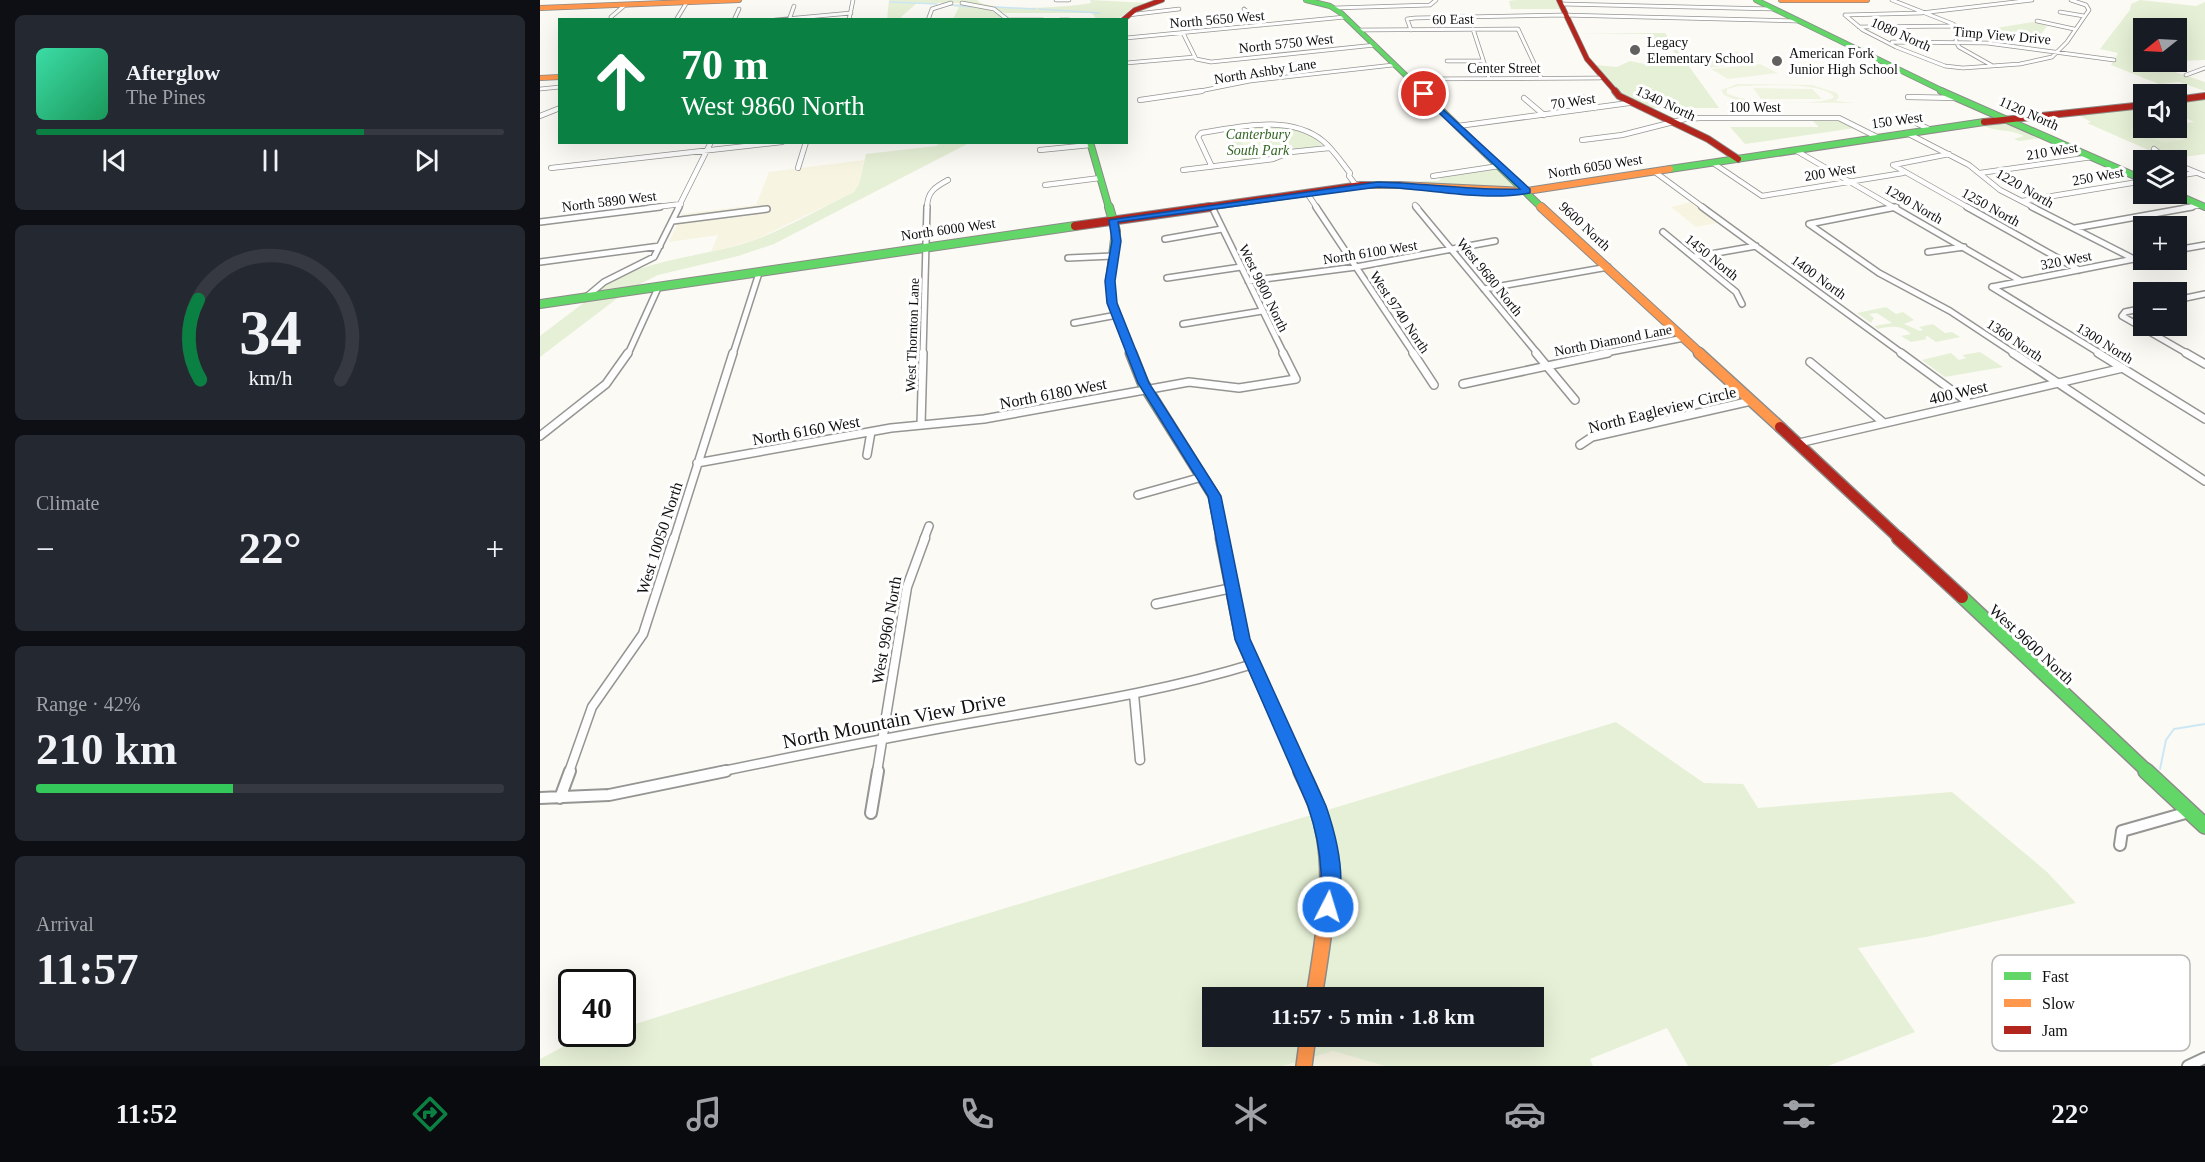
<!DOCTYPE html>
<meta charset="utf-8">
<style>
:root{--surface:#171b24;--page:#242831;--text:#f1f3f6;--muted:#9ea1a6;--line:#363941;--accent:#0b8043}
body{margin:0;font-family:"Times New Roman",serif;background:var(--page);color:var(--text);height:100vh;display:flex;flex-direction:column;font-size:22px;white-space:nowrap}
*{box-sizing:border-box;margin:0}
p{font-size:20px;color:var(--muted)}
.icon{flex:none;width:33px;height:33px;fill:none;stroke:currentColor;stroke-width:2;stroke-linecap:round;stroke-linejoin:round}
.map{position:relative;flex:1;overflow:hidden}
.details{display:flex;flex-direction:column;gap:15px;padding:15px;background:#0d0f14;width:540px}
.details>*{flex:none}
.banner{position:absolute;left:18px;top:18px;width:570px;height:126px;border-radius:0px;box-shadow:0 6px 24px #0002;background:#0b8043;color:#fff;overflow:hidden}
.needle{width:39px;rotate:252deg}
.fabs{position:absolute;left:1593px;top:18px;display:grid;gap:12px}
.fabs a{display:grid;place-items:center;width:54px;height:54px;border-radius:0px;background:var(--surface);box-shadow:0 6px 24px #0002;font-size:30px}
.speed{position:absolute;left:18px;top:969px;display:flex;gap:12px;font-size:30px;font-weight:700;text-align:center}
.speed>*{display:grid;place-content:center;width:78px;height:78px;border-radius:50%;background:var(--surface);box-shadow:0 6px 24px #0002;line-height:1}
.speed .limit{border:3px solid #111;border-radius:9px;background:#fff;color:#111}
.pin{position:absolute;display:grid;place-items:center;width:51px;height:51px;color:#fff;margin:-26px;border:3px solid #fff;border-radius:50%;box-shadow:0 2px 6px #0007}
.me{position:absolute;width:66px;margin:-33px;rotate:5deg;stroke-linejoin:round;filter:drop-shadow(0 0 4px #0008)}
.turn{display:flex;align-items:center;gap:21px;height:126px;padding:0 24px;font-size:27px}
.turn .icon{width:78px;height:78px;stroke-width:2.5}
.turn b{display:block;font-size:42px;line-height:51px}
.big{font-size:45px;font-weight:800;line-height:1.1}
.details .card{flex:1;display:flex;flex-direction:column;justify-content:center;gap:9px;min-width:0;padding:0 21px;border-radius:9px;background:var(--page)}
.details .dial{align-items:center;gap:0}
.dial svg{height:156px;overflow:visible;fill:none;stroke:var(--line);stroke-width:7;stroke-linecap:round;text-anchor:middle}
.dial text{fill:var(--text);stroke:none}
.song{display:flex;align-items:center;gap:18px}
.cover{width:72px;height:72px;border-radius:9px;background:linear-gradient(135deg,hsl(160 70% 55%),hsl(150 70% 35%))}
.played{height:6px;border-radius:3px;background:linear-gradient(90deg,var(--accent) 70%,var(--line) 70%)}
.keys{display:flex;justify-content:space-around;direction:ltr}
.heat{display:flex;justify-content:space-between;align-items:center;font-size:33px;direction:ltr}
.charge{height:9px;border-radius:4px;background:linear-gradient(90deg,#34c759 42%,var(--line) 0)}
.trip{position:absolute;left:662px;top:987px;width:342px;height:60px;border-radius:0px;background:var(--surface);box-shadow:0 6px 24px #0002;font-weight:800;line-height:60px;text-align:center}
.menu{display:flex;height:96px;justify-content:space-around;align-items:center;background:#090b0e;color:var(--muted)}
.menu .icon{width:42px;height:42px}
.menu .active{color:var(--accent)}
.menu b{font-size:27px;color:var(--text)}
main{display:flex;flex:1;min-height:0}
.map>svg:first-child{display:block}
</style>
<main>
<section class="details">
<div class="card">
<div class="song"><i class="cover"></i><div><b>Afterglow</b><p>The Pines</p></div></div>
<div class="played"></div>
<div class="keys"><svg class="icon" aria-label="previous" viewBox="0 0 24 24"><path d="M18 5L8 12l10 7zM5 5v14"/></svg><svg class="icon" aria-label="pause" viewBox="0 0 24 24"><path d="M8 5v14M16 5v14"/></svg><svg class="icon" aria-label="next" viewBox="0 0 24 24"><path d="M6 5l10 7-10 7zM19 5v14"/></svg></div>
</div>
<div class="card dial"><svg viewBox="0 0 100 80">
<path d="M14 69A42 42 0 1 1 86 69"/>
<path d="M14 69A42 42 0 0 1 13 28" stroke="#0b8043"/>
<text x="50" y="56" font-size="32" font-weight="700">34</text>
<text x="50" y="72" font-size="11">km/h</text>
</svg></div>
<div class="card"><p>Climate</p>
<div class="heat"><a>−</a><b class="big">22°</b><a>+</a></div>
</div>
<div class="card"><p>Range · 42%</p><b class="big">210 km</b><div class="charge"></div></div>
<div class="card"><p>Arrival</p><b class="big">11:57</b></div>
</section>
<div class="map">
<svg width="1665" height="1066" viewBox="0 0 1665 1066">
<rect width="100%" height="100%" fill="#fbfaf5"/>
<path fill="#f7f4e2" d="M324,160L319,184L314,192L215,240L171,252L178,235L129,242L142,214L216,205L229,172Z
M1151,202L1177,223L1156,227L1131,207Z
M793,1051L845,1066H743Z"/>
<path fill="#e6f0d6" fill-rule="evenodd" d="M349,0H437C448,13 532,7 551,3L550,0L608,3L591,9L578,19H556L552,13H465L427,3H377L361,17L364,19L347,20Z
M976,0H1016L1020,9H971L969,1Z
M1600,0L1656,6L1665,2V60L1637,61L1636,28H1604V62H1634L1623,68L1665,82V91L1639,82L1619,84L1571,65L1578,53L1560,49L1590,10L1591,4Z
M420,4L457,12L463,19H413L419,7L406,5Z
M1493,22L1507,26L1500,36L1443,30Z
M1039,33H1125L1179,108H1104C1083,98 1066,82 1056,65L1077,67L1090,61L1109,65L1105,62L1140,61L1127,40H1109L1106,34Z
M1665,99V154L1629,159L1547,123L1551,122L1537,114L1592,108L1603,113L1604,128H1636L1637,124L1654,122L1637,114V102Z
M1272,120H1298L1315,128L1205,144L1190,127H1279Z
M1466,123L1501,138L1479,141L1474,139L1484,136C1470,129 1458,132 1443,126Z
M716,126C740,127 766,126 783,145L703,161L685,130Z
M400,143H429L234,244L198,256L118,275L92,288L60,293L59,290C102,257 165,258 215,240C249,227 281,208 314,192L319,184L326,154L396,146Z
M956,169L978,187L915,188L878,181H898L904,176Z
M79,297L0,357V336L46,301Z
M1346,307L1356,314L1363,312L1374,320L1364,324L1380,331L1383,330L1379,327L1393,324L1405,333L1412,332L1420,337L1396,342L1387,336L1385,337L1387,339L1371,342L1361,336L1371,334C1361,325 1351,326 1338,329L1334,326L1352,323L1337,313L1329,314L1334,318L1331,323L1317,313Z
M1440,352L1463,367L1405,377L1382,360L1411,353L1419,360L1426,358L1422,355Z
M1076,722L1164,783L1203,784L1218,808L1412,792L1507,872L1536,903L1386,937L1318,948L1375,1032L1288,1066H1148L1127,1028L1050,1059L1053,1066H845L793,1051L743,1066H0V1059L47,1034H82L83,1025L89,1026L397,929ZM672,998H993V1036H672Z"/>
<path fill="#eff4e0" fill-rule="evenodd" d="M1197,52L1218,62L1169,68L1149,57Z
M1220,64L1238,73L1188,79L1171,69Z
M1197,84L1272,85L1297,93L1299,97L1296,101L1316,103L1193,102L1195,100L1184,95L1181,90ZM1199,86C1218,86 1284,81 1294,97C1281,107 1201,103 1187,93V89Z
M1213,88L1272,89L1282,99H1221Z
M1604,127L1614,128L1644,140L1624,143L1590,129Z
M716,132L726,148L706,151L697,134Z"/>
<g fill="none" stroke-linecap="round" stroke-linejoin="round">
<path stroke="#cde7f4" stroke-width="1.5" d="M350,2L397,4
M410,5L432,7
M455,7L495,9
M499,9L560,13"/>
<path stroke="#cde7f4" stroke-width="2" d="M1620,769L1626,740L1634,729L1665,724"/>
<g stroke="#959593" stroke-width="4.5">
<path id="street-far5" d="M516,0H529
M1352,0L1413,24
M422,3L454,9L468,20
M1022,4L1234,9
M795,8L890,5L896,0
M704,9L721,25
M1520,12L1544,16
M588,15L639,9
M1305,15L1323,30L1356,47L1405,66L1423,68L1480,64L1512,57L1527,42L1549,10L1546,5L1531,0
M1305,15L1381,13L1492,0
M71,17L85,5
M136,20L147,2
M194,20L199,9
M235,20L311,13
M249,20L254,6
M309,20L313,0
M388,20L392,9L411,3
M470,20H503
M520,20H529
M1497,21L1534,29
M1416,26V42L1419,47L1451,65
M1319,27L1416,26
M933,29L949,78
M819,30L978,29L1001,78
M871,30L867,19L875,18L1023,15L1257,21
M643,33L656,59L671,62L835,45
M586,38L805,17
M1352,42L1447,43L1574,60
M907,61H943
M586,63L655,57
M1646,75L1665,68
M868,79L1060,78
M0,89L20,87
M655,92L710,81L853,65"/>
</g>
<g stroke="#959593" stroke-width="6">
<path id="street-far4" d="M1368,97L1417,98
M984,98L1004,115
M1044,98L1055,108
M600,100L662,91
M0,116L20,108
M1370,120L1391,130
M918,126L1089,103
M1367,133L1429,165L1460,190L1495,208
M1042,140L1082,135L1145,119L1160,118H1299L1339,138
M1614,149L1628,160
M500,150L550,145
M1255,150L1355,208
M1409,154L1353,165L1429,208
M1173,163L1222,196L1363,173
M1636,164L1665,176
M672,167L658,137L661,133C700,127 749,114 783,141C793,149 802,163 810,173L809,176L815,184L821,185
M11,168L242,142
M258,168L266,142
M643,170L733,159L751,152L789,148
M1115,172L1164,208
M1440,173L1552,157
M893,176L959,166
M1636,176L1655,173
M505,185L560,178
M767,193L777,208
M1482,201L1604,181
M875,205L878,208
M108,208L141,204
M138,208L171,142
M387,208C387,192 395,187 408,180
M1350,208L1356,207
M1644,208L1661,205"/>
</g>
<g stroke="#959593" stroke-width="8">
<path id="street-far3" d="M672,207L744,354
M776,207L874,354
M876,207L998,354
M1162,207L1363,354
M1353,207L1481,281
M1356,207L1269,224L1339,273L1410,311L1475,354
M1427,207L1539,270
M1492,207L1594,259
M133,221L227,209
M0,222L120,207
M1535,228L1652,207
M1123,232L1196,292L1202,304
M625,239L682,229
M1636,250L1665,245
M1388,252L1424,247
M1154,257L1216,246
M528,258L573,256
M0,262L120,246
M627,278L701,267
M708,281L816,267L955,241
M1452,287L1561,354
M1452,287L1604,257
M944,289L1068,267
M45,298L64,282L114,257L139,207
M1636,300L1665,294
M1604,308L1585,312L1582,316L1648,354
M534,323L577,315
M643,324L722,311
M88,354L118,288
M193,354L219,273
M383,354L387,207
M1060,354L1144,338"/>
</g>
<g stroke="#959593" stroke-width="10">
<path id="street-far2" d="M873,353L894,385
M996,353L1035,400
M1361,353L1429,403
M1473,353L1665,481
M1558,353L1665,419
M1646,353L1665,364
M1270,362L1344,423
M923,384L1068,353
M381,425L383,353
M0,436L66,384L88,353
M1259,443L1583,368
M1040,445L1052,437L1211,401
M327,455L331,432
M157,463L351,428L444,419L649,382L699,388L756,379L743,353
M598,495L662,477
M134,539L193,353
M384,539L389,526"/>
</g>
<g stroke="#959593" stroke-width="11">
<path id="street-far1" d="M616,604L692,588
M594,694L600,760
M29,772L52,707L103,634L134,538
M178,772C266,754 354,736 442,721C533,705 625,691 713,664
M337,772L367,587L385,538"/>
</g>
<g stroke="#959593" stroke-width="14">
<path id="street" d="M0,798L69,795L186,771
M20,798L30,771
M331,813L338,771
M1580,845L1582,831L1649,812
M1648,1066L1665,1058"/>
</g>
<g stroke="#8c8b89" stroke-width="6">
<path id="fast-far5" d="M766,0L790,6L801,13L883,92
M1216,0L1405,92"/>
</g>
<g stroke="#8c8b89" stroke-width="8">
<path id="fast-far4" d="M881,91L1001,207
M1401,91L1604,180
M550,142L569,208
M1130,169L1444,122
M1635,194L1665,207"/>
</g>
<g stroke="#8c8b89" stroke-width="10">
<path id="fast-far3" d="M569,207L576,231L570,281L572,303L592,354
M0,304L535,226"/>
</g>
<g stroke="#8c8b89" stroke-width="13">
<path id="fast-far2" d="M591,353L603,383L674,496L682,539"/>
</g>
<g stroke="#8c8b89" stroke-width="15">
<path id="fast-far1" d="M682,538L702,639L711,659
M1422,597L1608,772"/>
</g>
<g stroke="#8c8b89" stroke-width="18">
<path id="fast" d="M1606,771L1665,826"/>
</g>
<g stroke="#8c8b89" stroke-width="6">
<path id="slow-far5" d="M1241,0H1327
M0,8L199,0
M0,78L20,77"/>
</g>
<g stroke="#8c8b89" stroke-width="8">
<path id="slow-far4" d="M859,185L987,191L1130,169"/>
</g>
<g stroke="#8c8b89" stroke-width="10">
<path id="slow-far3" d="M1001,207L1161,354"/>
</g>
<g stroke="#8c8b89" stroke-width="13">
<path id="slow-far2" d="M1159,353L1240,427"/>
</g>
<g stroke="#8c8b89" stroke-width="15">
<path id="slow-far1" d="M711,659L762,772"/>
</g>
<g stroke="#8c8b89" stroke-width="18">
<path id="slow" d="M761,771C766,782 772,793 776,805C799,865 783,937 774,998
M764,1066L768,1036"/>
</g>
<g stroke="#8c8b89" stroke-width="6">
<path id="jam-far4" d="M1019,0L1047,59L1076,92
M583,20L595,10L622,0"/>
</g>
<g stroke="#8c8b89" stroke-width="8">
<path id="jam-far3" d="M1075,91L1079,96L1168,139L1198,159
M1636,100L1665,96
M1444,122L1604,105
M659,208L821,185H859"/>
</g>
<g stroke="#8c8b89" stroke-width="10">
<path id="jam-far2" d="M535,226L670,207"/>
</g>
<g stroke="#8c8b89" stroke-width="13">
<path id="jam-far1" d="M1240,427L1360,539"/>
</g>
<g stroke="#8c8b89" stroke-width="15">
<path id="jam" d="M1358,538L1422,597"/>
</g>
<use href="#street-far5" stroke="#fefefe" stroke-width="3"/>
<use href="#street-far4" stroke="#fefefe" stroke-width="4.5"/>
<use href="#street-far3" stroke="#fefefe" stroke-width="5"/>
<use href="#street-far2" stroke="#fefefe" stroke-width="7"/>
<use href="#street-far1" stroke="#fefefe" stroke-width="8"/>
<use href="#street" stroke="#fefefe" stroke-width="10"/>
<use href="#fast-far5" stroke="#63d668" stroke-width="4.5"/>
<use href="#fast-far4" stroke="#63d668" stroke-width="6"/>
<use href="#fast-far3" stroke="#63d668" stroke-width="8"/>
<use href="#fast-far2" stroke="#63d668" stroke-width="10"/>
<use href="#fast-far1" stroke="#63d668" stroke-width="12"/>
<use href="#fast" stroke="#63d668" stroke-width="15"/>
<use href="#slow-far5" stroke="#ff974d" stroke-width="4.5"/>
<use href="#slow-far4" stroke="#ff974d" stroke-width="6"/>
<use href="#slow-far3" stroke="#ff974d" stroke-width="8"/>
<use href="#slow-far2" stroke="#ff974d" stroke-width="10"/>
<use href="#slow-far1" stroke="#ff974d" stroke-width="12"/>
<use href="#slow" stroke="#ff974d" stroke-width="15"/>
<use href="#jam-far4" stroke="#b3261e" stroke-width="4.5"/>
<use href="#jam-far3" stroke="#b3261e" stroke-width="6"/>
<use href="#jam-far2" stroke="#b3261e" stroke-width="8"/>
<use href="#jam-far1" stroke="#b3261e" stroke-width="10"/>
<use href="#jam" stroke="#b3261e" stroke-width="12"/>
</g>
<path fill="#1a73e8" stroke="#114b97" stroke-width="1.5" d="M884,92L990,189V193C941,202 888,188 838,187L578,222L581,241L575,281L577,303L609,383L681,496L710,639L786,806C797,838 808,882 795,914L788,917L781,914C775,901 782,886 781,872C780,849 775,827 768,806L695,639L668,496L598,383L567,303L565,281L572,241L569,220L838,182C885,183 932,191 980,189L881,96Z"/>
<g fill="#626160" stroke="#fff" stroke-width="2">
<circle cx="1095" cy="50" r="6"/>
<circle cx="1237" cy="61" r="6"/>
</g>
<g text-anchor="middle" stroke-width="6" stroke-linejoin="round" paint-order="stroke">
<g font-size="14" fill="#0f0f0f" stroke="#fff">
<text transform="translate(677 19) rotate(-5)" y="5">North 5650 West</text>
<text transform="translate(913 19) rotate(-1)" y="5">60 East</text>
<text transform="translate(1361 34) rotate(24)" y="5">1080 North</text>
<text transform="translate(1462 35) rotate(5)" y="5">Timp View Drive</text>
<text transform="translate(746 43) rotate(-6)" y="5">North 5750 West</text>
<text x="964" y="73">Center Street</text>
<text transform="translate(725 71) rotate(-9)" y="5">North Ashby Lane</text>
<text transform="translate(1033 101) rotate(-8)" y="5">70 West</text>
<text transform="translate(1126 103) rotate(25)" y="5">1340 North</text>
<text x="1215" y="112">100 West</text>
<text transform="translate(1489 113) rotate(24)" y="5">1120 North</text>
<text transform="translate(1357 120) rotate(-8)" y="5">150 West</text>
<text transform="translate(1512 151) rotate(-9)" y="5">210 West</text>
<text transform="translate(1055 166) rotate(-9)" y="5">North 6050 West</text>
<text transform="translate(1290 172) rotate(-9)" y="5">200 West</text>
<text transform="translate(1558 176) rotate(-10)" y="5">250 West</text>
<text transform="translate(1485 188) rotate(30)" y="5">1220 North</text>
<text transform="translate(69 201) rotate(-7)" y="5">North 5890 West</text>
<text transform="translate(1374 204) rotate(30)" y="5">1290 North</text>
<text transform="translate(1451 207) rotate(29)" y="5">1250 North</text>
<text transform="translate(1045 226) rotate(43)" y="5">9600 North</text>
<text transform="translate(408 229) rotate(-8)" y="5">North 6000 West</text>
<text transform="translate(830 252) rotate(-9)" y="5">North 6100 West</text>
<text transform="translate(1172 257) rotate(39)" y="5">1450 North</text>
<text transform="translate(1526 260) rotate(-11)" y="5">320 West</text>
<text transform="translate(950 277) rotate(51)" y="5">West 9680 North</text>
<text transform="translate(1279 277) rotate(36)" y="5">1400 North</text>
<text transform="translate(724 288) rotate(64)" y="5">West 9800 North</text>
<text transform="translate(860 312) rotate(56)" y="5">West 9740 North</text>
<text transform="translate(372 335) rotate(-88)" y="5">West Thornton Lane</text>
<text transform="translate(1073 340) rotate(-11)" y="5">North Diamond Lane</text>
<text transform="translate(1475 340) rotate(34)" y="5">1360 North</text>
<text transform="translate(1565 343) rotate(32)" y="5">1300 North</text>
</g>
<g font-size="14" fill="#0f0f0f" stroke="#fff" text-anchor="start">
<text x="1107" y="47">Legacy<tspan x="1107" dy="16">Elementary School</tspan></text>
<text x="1249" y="58">American Fork<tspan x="1249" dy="16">Junior High School</tspan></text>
</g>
<g font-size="14" font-style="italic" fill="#326422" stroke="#fff">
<text x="718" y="139">Canterbury<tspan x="718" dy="16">South Park</tspan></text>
</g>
<g font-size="16" fill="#0f0f0f" stroke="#fff">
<text transform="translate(1418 392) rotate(-13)" y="6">400 West</text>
<text transform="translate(513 393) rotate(-11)" y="6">North 6180 West</text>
<text transform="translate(1122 409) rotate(-14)" y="6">North Eagleview Circle</text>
<text transform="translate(266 430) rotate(-10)" y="6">North 6160 West</text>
<text transform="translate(119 538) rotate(-72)" y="6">West 10050 North</text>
<text transform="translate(346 630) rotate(-80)" y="6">West 9960 North</text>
<text transform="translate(1492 644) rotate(43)" y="6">West 9600 North</text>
</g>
<g font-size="20" fill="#0f0f0f" stroke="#fff">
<text transform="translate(354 720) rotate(-11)" y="7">North Mountain View Drive</text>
</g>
</g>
<rect x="1452" y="955" width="198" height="96" rx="9" fill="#fff" stroke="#b7b7b7" stroke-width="1.5"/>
<rect x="1464" y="972" width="27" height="8" fill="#63d668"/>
<rect x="1464" y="999" width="27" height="8" fill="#ff974d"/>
<rect x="1464" y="1026" width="27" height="8" fill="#b3261e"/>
<g font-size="16" fill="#0f0f0f">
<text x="1502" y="982">Fast</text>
<text x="1502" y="1009">Slow</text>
<text x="1502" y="1036">Jam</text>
</g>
</svg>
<div class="fabs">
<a><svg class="needle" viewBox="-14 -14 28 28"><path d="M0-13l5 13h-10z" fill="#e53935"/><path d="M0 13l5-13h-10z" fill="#9ea1a6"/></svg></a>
<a><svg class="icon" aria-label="sound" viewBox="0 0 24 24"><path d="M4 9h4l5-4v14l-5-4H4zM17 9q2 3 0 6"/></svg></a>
<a><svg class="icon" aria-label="layers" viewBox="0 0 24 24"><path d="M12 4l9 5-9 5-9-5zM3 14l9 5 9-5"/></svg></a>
<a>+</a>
<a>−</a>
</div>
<div class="speed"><div class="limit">40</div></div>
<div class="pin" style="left:884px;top:94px;background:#d93025"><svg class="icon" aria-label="arrive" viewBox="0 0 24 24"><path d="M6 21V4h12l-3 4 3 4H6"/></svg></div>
<svg class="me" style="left:788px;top:907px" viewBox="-20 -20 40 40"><circle r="17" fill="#1a73e8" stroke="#fff" stroke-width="3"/><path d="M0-11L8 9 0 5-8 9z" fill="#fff"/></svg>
<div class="trip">11:57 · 5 min · 1.8 km</div>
<div class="banner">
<div class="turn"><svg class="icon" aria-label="ahead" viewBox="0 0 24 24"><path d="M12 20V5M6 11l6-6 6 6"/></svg><div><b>70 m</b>West 9860 North</div></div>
</div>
</div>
</main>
<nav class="menu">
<b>11:52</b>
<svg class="icon active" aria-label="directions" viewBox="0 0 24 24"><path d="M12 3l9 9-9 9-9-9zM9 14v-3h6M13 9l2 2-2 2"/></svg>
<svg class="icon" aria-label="music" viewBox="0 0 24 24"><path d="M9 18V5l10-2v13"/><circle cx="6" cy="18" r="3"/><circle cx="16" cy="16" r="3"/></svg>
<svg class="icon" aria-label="phone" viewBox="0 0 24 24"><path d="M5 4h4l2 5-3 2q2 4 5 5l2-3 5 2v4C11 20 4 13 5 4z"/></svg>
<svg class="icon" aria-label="climate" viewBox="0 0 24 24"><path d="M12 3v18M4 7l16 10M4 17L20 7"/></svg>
<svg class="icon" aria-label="car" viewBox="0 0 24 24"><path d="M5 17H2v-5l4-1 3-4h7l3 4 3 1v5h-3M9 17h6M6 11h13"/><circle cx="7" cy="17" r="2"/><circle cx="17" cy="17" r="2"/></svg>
<svg class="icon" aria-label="filters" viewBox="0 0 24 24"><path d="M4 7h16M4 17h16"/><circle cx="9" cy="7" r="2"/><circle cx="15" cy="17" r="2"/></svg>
<b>22°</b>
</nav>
